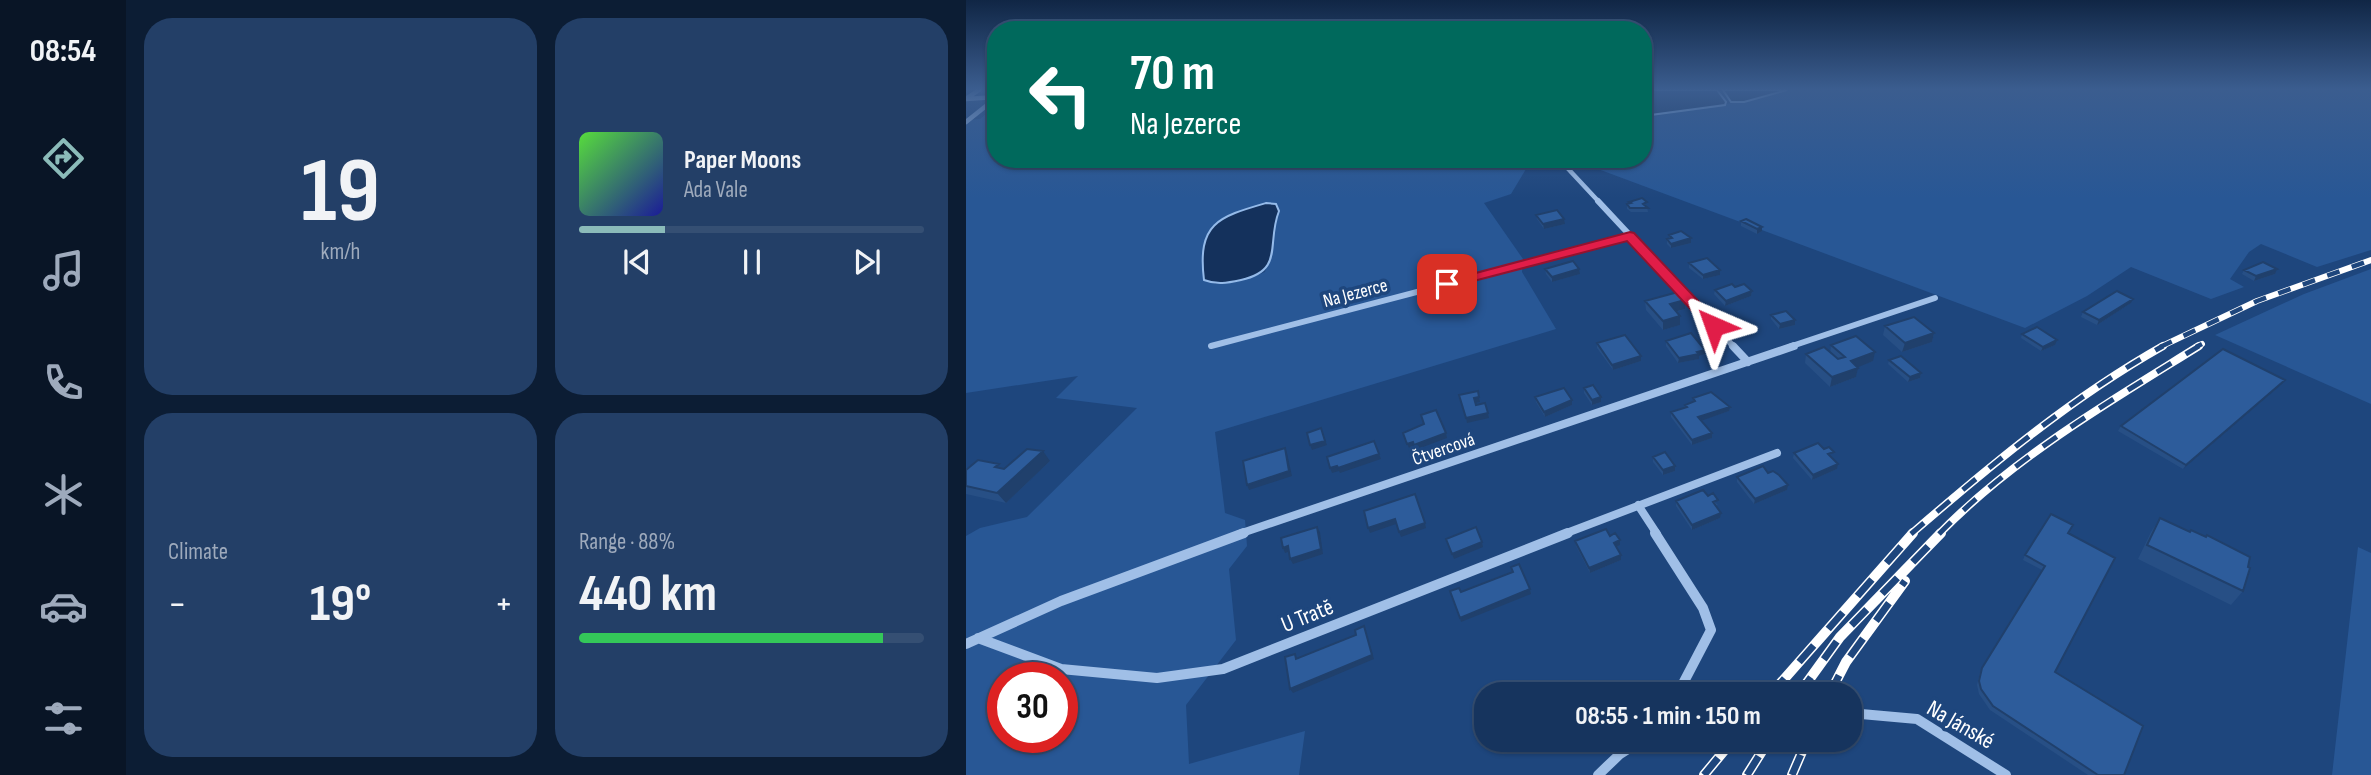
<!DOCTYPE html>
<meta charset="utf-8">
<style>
:root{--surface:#16345e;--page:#233f67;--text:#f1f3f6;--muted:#9eaabc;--line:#354f73;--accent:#8bbbb9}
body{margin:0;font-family:"Sofia Sans Condensed",sans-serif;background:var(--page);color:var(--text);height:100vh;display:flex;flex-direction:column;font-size:26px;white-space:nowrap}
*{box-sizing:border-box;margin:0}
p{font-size:23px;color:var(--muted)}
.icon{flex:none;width:38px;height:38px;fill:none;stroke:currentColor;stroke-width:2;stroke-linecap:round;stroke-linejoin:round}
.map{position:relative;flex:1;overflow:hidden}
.drawer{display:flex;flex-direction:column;gap:18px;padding:18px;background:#0c1d34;width:840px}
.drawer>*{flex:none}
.guide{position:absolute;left:21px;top:21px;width:665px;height:147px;border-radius:28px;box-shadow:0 2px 5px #0004,0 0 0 2px var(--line);background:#00695c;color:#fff;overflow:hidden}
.speed{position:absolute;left:21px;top:662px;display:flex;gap:14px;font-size:35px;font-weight:700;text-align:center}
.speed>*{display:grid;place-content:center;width:91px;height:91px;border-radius:50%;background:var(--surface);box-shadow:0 2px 5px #0004,0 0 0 2px var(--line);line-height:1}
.speed .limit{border:10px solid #d22;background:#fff;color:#111}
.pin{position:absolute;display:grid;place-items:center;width:60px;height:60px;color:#fff;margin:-30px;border-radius:14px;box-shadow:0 4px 10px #0006}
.me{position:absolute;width:77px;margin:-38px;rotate:317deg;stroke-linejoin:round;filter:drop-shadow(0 0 5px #0008)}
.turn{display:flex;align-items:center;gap:24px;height:147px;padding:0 28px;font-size:32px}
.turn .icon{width:91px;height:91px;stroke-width:2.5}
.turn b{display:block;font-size:49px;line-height:60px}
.big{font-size:52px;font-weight:700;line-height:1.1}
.drawer .tile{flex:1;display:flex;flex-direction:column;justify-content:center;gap:10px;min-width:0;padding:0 24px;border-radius:28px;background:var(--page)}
.drawer .dial{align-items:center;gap:0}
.dial b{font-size:91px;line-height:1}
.song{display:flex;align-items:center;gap:21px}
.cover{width:84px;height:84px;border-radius:10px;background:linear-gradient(135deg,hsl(110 70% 55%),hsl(240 70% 35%))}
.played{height:7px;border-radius:4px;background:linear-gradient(90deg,var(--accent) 25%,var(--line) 25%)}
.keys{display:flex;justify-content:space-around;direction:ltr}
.heat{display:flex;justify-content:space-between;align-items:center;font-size:38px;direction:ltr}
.charge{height:10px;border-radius:5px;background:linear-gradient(90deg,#34c759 88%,var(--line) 0)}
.drawer .tiles{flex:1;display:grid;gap:18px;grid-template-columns:repeat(2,1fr)}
.trip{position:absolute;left:508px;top:682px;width:388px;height:70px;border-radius:28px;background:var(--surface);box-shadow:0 2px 5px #0004,0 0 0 2px var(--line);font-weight:700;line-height:70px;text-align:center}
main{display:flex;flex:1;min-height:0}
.tabs{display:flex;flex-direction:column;width:126px;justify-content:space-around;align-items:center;background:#091526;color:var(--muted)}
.tabs .icon{width:49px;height:49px}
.tabs .on{color:var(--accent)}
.tabs b{font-size:32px;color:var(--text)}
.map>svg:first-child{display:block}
</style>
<main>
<nav class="tabs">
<b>08:54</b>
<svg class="icon on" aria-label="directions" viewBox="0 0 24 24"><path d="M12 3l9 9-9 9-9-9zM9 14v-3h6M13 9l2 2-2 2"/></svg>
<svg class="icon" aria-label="music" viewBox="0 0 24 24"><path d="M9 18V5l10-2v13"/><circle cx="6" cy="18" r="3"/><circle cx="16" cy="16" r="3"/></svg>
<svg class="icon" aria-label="phone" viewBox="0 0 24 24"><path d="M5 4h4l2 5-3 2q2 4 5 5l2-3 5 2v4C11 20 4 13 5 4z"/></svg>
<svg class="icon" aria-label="climate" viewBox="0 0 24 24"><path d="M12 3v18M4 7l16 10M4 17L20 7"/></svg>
<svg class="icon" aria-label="car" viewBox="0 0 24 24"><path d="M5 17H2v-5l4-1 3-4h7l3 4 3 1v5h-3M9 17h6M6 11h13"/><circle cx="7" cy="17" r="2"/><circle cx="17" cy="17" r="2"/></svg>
<svg class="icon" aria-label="filters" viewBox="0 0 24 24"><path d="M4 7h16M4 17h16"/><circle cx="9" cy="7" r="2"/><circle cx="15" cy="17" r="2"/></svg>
</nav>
<section class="drawer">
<div class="tiles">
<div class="tile dial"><b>19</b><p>km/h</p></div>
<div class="tile">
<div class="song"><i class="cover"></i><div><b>Paper Moons</b><p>Ada Vale</p></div></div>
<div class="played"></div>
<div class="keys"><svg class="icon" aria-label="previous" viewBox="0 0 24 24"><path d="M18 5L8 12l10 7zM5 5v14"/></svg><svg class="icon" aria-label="pause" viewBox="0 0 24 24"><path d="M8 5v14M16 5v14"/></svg><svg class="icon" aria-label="next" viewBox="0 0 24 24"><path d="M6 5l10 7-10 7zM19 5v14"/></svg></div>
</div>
<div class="tile"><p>Climate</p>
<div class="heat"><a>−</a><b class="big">19°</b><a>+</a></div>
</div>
<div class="tile"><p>Range · 88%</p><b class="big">440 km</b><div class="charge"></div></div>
</div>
</section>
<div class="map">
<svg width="1405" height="775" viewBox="0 0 1405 775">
<rect width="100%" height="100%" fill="#1e467d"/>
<path fill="#285795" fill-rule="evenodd" d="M814,90H1405V250L1351,267L1295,244L1283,252L1264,279L1278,287L1245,299L1165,267L1121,296L1059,328L605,159H677V118L797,98Z
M30,105V159H566L545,194L518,203L557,259L556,272L590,329L249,432L259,513L279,520L281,546L263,569L270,640L220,705L223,764L339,731L333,775H0V536L14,528L61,517L171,408L90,398L112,376L0,393V120L14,119ZM313,210L299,272L284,278L249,284L236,261L240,239L250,223ZM37,677H96V737H37Z
M1405,269V404L1249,335L1338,294Z
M1392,547L1405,553V775H1366Z"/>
<path fill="#14315c" stroke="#94bae9" stroke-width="2" d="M677,90H751L760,102L759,105L677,116Z
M757,90H821L778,102H765Z
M300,203L310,204L313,211C300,244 319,270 275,280C261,283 251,285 238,280C231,223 252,217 300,203Z"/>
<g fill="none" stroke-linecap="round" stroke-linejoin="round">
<path stroke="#a0bfe7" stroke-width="4.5" d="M1,98L13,90
M0,99L30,97
M0,122L30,98
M593,159L634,203"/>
<path stroke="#a0bfe7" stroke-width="6" d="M632,201L768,347
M245,346L664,236
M823,347L969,298"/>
<path stroke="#a0bfe7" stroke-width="8" d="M767,346L782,362
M672,505L691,534
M273,534L828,346
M598,534L811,453"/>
<path stroke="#a0bfe7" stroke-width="10" d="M689,533L737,608L745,630L711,695
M12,638L95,669L191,678L257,669L602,533
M0,644L95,601L278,533
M884,713L951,719L1040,775
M632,775L654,754L676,740"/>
<g stroke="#fff" stroke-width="6">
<path id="rail-far2" d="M1194,347L1291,301L1405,260
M1230,347L1236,344"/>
</g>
<g stroke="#fff" stroke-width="8">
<path id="rail-far1" d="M945,534C1025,465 1105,398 1197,346
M973,534C1048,457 1143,402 1233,346"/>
</g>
<g stroke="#fff" stroke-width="10">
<path id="rail" d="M804,695L947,533
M832,695L874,637L975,533
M863,695L880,662L939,581
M738,775L767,740
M781,775L803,740
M826,775L841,740"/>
</g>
<use href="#rail-far2" stroke="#1e467d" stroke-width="4.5" stroke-dasharray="13" stroke-linecap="butt"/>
<use href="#rail-far1" stroke="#1e467d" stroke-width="5" stroke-dasharray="17" stroke-linecap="butt"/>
<use href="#rail" stroke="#1e467d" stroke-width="7" stroke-dasharray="22" stroke-linecap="butt"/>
</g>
<path fill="#274f85" d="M663,202L681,207L682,212H665L661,209V204H664Z
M570,215L599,224L578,229L571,219Z
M775,221L796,231L791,234L775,226Z
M703,235L725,243L705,248L701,244V239H703Z
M723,263L754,275L737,279L723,268Z
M579,269L614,274L586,282L580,274Z
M1278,270L1309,274L1288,281L1276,274Z
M769,287L786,291L785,296L759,306L748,294L749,290Z
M679,301L719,309L710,312L714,325L697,330L680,310Z
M1165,303L1131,325L1115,317L1117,312Z
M805,315L829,325L813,329L805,319Z
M919,326L968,333L966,342L936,352L917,335Z
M1056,334L1089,345L1075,351L1055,338Z
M700,341L739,350V354L733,356V359L712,363L700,346Z
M631,343L675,356V361L647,370L631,348Z
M865,345L907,361L891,367L890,377L864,387L839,363L840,354L864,353Z
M923,360L955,373L954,378L942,382L922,364Z
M1316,384L1217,469L1152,431L1155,426Z
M618,388L635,397V402L626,405L618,393Z
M569,397L606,400V405L579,417L570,402Z
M727,398L763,411L736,420L746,433V438L726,445L705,417V412L719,407V405L727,402Z
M828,453L867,457L866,458L871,469L846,480L827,458Z
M687,457L709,471L697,475L687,462Z
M84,461L40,503L0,494V470L38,469Z
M802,473L821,490L788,504L771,482V477Z
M742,496L752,505L750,506L754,518L726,530L710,506V501Z
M1194,518L1282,567L1277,591L1265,605L1172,559L1185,532Z
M1102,534L1089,672L1158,775H1122L1024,710L1013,694L1011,685L1014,672L1016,668L1076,570L1057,560L1059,555Z
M644,536L654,545L650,547L655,555V560L624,573L610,546L609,541Z"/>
<path fill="#20406c" d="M598,219L599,224L578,229L577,224Z
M796,227V231L791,234V229Z
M725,238V243L705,248V244Z
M613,269L614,274L586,282V277Z
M1311,269L1309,274L1288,281L1290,276Z
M754,270V275L737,279V275Z
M786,291L785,296L759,306L760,301Z
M1167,299L1165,303L1131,325L1133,320Z
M719,300V309L704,313V304Z
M714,316V325L697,330V321Z
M829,320V325L813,329L814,324Z
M968,333L966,342L936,352L939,343Z
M1091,340L1089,345L1075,351L1077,347Z
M739,350V354L733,356V359L712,363L713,358Z
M909,352L907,361L883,371L885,361Z
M675,356V361L647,370L646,365Z
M892,368L890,377L864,387L866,377Z
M955,373L954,378L942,382L944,377Z
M1319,380L1316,384L1217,469L1220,465Z
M513,397L514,402L509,403L508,398Z
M635,397V402L626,405V400Z
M606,400V405L579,417L578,412Z
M764,407L763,411L732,422V417Z
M522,413L523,418L501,423L500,418Z
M355,428L361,445L346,450L344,445Z
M480,433L481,438L449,450L448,445Z
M746,433V438L726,445V440Z
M447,442L448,447L443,448L441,444Z
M319,448L321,453L326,476L283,490L281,485Z
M77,451L84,461L40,503L31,493Z
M413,454L415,459L374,473L373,471L366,473L364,468Z
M872,464L871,469L846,480L847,475Z
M709,466V471L697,475V470Z
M822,485L821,490L788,504L789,499Z
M755,513L754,518L726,530V525Z
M429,519L430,524L404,533L402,528Z
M459,523L460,528L435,537L433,532Z
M351,527L354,532L357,554L327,564L324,559Z
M654,540V545L648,548V543Z
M516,542L517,547L488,559L486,554Z
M322,546L325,551L319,553L317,548Z
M655,555V560L624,573L623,568Z
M564,589L565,594L495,622L494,618Z
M398,626L408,659L327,693L324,689L406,655Z"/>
<path fill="#2d5c9b" stroke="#20406c" stroke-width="2" d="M676,198L681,202L677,204L682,208H664L661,204L665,203L663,202Z
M591,210L598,219L577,224L570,215Z
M780,219L796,227L791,229L775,221Z
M715,231L725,238L705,244L701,239L706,238L703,235Z
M741,258L754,270L737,275L723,263Z
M607,261L613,269L586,277L579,269Z
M1297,262L1311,269L1290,276L1278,270Z
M766,284L769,287L778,284L786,291L760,301L749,290Z
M1151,291L1167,299L1133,320L1117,312Z
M712,292L719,300L704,304L714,316L697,321L679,301Z
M820,311L829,320L814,324L805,315Z
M948,317L968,333L939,343L919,326Z
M1071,327L1091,340L1077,347L1056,334Z
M725,333L739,350L731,352L733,354L713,358L700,341Z
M659,335L675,356L646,365L631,343Z
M890,336L909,352L885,361L892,368L866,377L840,354L858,347L872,359L879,357L865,345Z
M1257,349L1319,380L1220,465L1155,426Z
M935,356L955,373L944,377L923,360Z
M627,385L635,397L626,400L618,388Z
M598,388L606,400L578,412L569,397Z
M512,391L513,397L508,398L510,405L519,403L522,413L500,418L493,395Z
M745,392L764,407L732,417L746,433L726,440L705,412L721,407L719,405L729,401L727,398Z
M470,410L480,433L448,445L447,442L441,444L437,433L458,424L455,415Z
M355,428L359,441L344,445L341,433Z
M408,441L413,454L372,468L371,466L364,468L361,457Z
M852,443L858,449L863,447L868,452L862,454L872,464L847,475L828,453Z
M319,448L323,471L281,485L277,461Z
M61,449L77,451L31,493L0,486V470L12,460L33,464L29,467L38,469Z
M699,452L709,466L697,470L687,457Z
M797,466L802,473L807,471L813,475L822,485L789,499L771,477Z
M737,490L742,496L747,493L752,500L747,502L755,513L726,525L710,501Z
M449,494L459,523L433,532L429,519L402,528L398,511Z
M1085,514L1107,525L1102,533L1149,558L1089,672L1177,726L1158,775H1132L1027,706L1015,689L1013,681L1016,668L1079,566L1059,555Z
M1194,518L1224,532L1225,530L1240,537L1241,535L1284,557L1282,567L1284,568L1277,591L1181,545Z
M351,527L355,549L324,559L322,546L317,548L315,538Z
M510,527L516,542L486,554L480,539Z
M640,529L644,536L649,533L654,540L648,543L655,555L623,568L609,541Z
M553,564L564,589L494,618L484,591L493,588L495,592L547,572L545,567Z
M398,626L406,655L324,689L319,657L329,654L330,659L390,635L389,630Z"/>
<linearGradient id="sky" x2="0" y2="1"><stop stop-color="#102645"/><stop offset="0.45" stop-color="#3b5d8f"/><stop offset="1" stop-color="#3b5d8f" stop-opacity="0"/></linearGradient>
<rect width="1405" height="198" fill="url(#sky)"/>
<path fill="#e11d48" stroke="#92132f" stroke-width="2" d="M664,232L668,233L753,323L755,326L753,329H743L661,241L481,288L474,284L476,282Z"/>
<g text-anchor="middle" stroke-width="7" stroke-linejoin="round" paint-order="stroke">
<g font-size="19" fill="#fff" stroke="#1e467d">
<text transform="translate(389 292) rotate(-15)" y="7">Na Jezerce</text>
<text transform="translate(477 448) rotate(-19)" y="7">Čtvercová</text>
</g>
<g font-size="23" fill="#fff" stroke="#1e467d">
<text transform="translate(341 615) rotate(-22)" y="8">U Tratě</text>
<text transform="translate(995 724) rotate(30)" y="8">Na Jánské</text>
</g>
</g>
</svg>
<div class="speed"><div class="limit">30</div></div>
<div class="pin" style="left:481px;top:284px;background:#d93025"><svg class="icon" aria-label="arrive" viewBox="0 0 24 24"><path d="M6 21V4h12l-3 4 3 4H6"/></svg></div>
<svg class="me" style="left:748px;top:326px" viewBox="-20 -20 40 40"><path d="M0-17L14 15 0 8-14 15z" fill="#e11d48" stroke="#fff" stroke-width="4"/></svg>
<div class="trip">08:55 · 1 min · 150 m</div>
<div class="guide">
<div class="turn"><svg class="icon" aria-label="left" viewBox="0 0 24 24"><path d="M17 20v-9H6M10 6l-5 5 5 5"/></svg><div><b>70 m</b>Na Jezerce</div></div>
</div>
</div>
</main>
